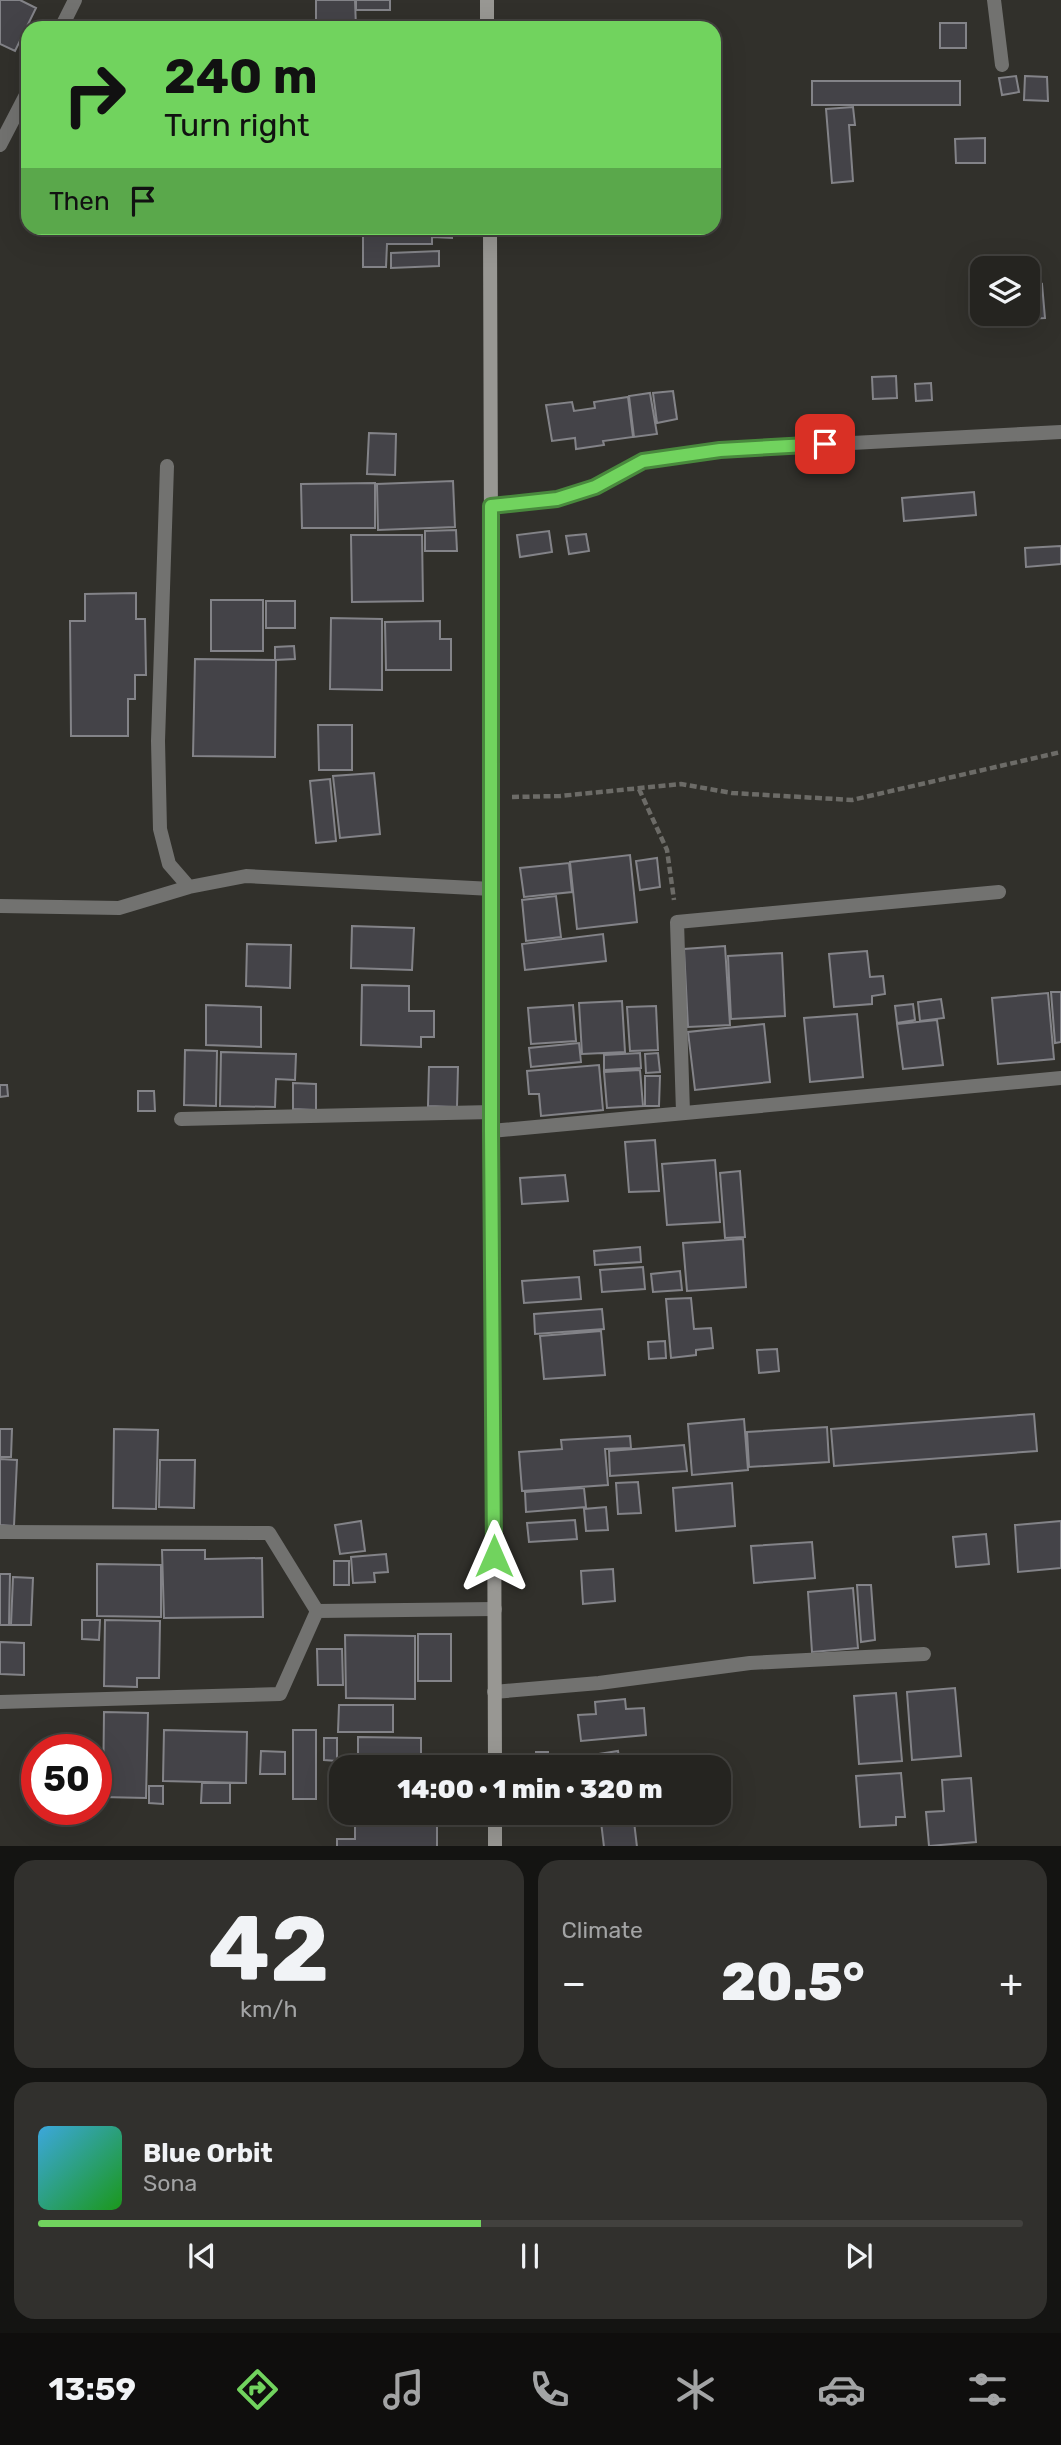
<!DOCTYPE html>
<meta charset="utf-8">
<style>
:root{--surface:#252420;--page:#31302d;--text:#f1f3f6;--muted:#a3a4a5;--line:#42413e;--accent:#71d35e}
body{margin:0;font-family:Rubik,sans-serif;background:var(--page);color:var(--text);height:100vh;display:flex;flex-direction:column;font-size:26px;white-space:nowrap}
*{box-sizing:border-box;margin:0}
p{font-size:23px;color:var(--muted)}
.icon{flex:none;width:38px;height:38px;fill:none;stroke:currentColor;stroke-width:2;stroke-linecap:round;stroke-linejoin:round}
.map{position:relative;height:1846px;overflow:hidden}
.details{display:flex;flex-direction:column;gap:14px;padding:14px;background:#141412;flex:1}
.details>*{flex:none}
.hud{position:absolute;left:21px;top:21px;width:700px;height:214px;border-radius:21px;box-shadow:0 7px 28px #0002,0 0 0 2px var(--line);background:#71d35e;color:#111;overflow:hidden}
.tools{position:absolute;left:970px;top:256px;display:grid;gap:14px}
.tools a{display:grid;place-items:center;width:70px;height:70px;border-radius:14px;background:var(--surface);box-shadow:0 7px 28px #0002,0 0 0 2px var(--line);font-size:35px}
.speed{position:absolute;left:21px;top:1734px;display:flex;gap:14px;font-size:35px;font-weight:700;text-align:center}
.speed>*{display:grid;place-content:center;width:91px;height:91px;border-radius:50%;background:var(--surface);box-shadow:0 7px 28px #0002,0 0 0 2px var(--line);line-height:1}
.speed .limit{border:10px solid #d22;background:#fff;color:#111}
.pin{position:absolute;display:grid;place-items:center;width:60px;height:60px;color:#fff;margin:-30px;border-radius:14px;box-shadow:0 4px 10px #0006}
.me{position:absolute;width:77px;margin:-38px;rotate:0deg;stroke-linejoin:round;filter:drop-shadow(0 0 5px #0008)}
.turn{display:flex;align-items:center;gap:24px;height:147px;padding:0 28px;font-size:32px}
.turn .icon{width:91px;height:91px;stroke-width:2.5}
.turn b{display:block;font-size:49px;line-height:60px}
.then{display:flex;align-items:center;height:66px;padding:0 28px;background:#0003;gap:14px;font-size:26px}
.big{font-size:52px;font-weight:800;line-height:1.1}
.details .tile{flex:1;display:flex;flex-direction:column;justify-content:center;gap:10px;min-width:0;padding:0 24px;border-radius:21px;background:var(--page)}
.details .dial{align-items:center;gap:0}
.dial b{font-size:91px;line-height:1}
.song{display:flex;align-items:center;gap:21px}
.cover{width:84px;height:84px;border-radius:10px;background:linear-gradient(135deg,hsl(200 70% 55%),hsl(120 70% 35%))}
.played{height:7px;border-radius:4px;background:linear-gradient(90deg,var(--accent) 45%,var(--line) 45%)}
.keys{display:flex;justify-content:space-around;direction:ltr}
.heat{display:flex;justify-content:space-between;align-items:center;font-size:38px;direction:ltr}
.details .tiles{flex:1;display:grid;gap:14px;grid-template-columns:1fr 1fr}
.tile:last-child{grid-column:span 2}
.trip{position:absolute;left:329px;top:1755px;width:402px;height:70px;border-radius:21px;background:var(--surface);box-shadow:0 7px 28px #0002,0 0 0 2px var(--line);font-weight:800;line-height:70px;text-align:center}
.tabs{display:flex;height:112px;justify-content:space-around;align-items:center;background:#0f0e0d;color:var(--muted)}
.tabs .icon{width:49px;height:49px}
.tabs .current{color:var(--accent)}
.tabs b{font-size:32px;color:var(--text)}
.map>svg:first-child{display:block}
</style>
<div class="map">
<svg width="1061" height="1847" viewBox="0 0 1061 1847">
<rect width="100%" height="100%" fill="#31302b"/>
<path fill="#444348" stroke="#838388" stroke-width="2" d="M0,0H20L36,8L15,51L0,44Z
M316,0H355L356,28H316Z
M356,0H390V10H356Z
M940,23H966V48H940Z
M1016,76L1019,92L1002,95L999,78Z
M1025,76L1047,77L1048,101L1024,100Z
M812,81H960V105H812Z
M853,107L855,125H849L853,181L832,183L826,109Z
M985,138V163H956L955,139Z
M363,228H452V238L432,237V244H387L386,267H363Z
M439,251V266L391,268V253Z
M1042,284L1045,318L1025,319L1024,313H1027V286Z
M896,376L897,398L873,399L872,377Z
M931,383L932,400L916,401L915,384Z
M673,391L677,419L657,423L653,393Z
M650,393L657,434L634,437L629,396Z
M628,397L633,437L603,441L604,445L576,449L575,438L552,441L546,405L572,402L574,411L595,408L594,402Z
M369,433L396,434L395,475L367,474Z
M453,481L455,527L378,530L377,484Z
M375,483V528H302L301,484Z
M974,492L976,515L904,521L902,498Z
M456,530L457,551H425V531Z
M549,531L552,552L520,557L517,535Z
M586,534L589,551L569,554L566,536Z
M351,535H422L423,601L352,602Z
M1061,546V564L1026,567L1025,548Z
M136,593V619H145L146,675H135V699H128V736H71L70,621H85V594Z
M211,600H263V651H211Z
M266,601H295V628H266Z
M331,618L382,619V690L330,689Z
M440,621V639H451V670H386L385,622Z
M294,646L295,659L275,660V647Z
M195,659L276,660L275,757L193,756Z
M318,725H352V770H319Z
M374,773L380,834L340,838L333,776Z
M330,779L336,841L316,843L310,781Z
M630,855L637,922L577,929L570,862Z
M657,858L660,887L640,890L636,861Z
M569,863L572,892L524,897L520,868Z
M556,896L561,937L526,941L522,900Z
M352,926L414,928L412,970L351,968Z
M603,934L606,961L525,970L522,944Z
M247,944L291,945L290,988L246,986Z
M725,946L730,1025L688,1027L684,949Z
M867,951L870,977L883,976L885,994L872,996V1004L834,1007L829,954Z
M782,953L785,1016L731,1019L728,956Z
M362,985L409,986V1011H434V1037H421V1047L361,1045Z
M1051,992H1061V1042L1055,1043Z
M1048,993L1054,1059L998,1064L992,998Z
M941,999L944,1018L920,1021L918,1002Z
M622,1001L625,1052L582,1054L579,1003Z
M913,1004L915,1020L897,1023L895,1006Z
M206,1005L261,1007V1047L206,1045Z
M573,1005L576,1041L531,1044L528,1008Z
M656,1006L658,1050L630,1051L627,1007Z
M857,1014L863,1077L810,1082L804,1018Z
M937,1020L943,1065L903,1069L897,1024Z
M764,1024L770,1082L695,1090L688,1032Z
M579,1043L581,1062L531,1067L529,1048Z
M185,1050L217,1051L216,1106L184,1105Z
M221,1052L296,1054L295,1080L276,1079L275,1107L220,1106Z
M640,1053L641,1068L604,1070V1055Z
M658,1053L660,1072L646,1073L645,1054Z
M599,1065L603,1110L541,1116L539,1094H529L527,1071Z
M429,1067H458L457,1107L428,1106Z
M640,1070L643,1106L607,1108L604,1072Z
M645,1076H660L659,1106H645Z
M293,1083L316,1084V1110L293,1109Z
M0,1085H7L8,1096L0,1097Z
M138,1091H154L155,1111H138Z
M655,1140L659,1191L629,1192L625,1142Z
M715,1160L720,1222L667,1225L662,1164Z
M740,1171L745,1237L725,1238L720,1173Z
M565,1175L568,1201L522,1204L520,1178Z
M743,1239L746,1287L687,1291L683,1243Z
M640,1247L641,1262L595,1265L594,1251Z
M643,1267L645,1289L602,1292L600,1270Z
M680,1271L682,1290L653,1292L651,1274Z
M579,1277L581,1299L524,1303L522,1281Z
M691,1298L694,1329L711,1328L713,1348L696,1350V1355L671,1358L666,1299Z
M602,1309L604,1329L535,1334L534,1314Z
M601,1331L605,1375L544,1379L540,1336Z
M665,1341L666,1358L649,1359L648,1342Z
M777,1349L779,1371L759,1373L757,1350Z
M1034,1414L1037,1451L834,1466L831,1429Z
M744,1419L748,1470L692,1475L688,1424Z
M827,1427L829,1462L749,1467L747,1432Z
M0,1429H12L11,1457H0Z
M114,1429L158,1430L156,1509L113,1508Z
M630,1436L631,1448L605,1449L608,1485L522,1491L519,1452L562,1449L561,1440Z
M684,1445L687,1471L610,1476L609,1451Z
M0,1459L17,1460L14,1526L0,1525Z
M160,1460H195L194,1508L159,1507Z
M638,1482L641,1513L618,1514L616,1483Z
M732,1483L735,1526L676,1531L673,1488Z
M584,1488L586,1507L526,1512L525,1492Z
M606,1507L608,1530L586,1531L584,1509Z
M575,1520L577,1539L529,1542L527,1523Z
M361,1521L365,1551L340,1554L335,1525Z
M1061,1521V1568L1018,1572L1015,1525Z
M986,1534L989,1564L956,1567L953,1537Z
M812,1542L815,1578L754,1583L751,1546Z
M162,1550H205V1559L262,1558L263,1617L164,1618Z
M386,1554L388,1572L374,1573L375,1582L353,1583L351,1557Z
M334,1561H349V1585H334Z
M97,1564L161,1565V1617L97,1616Z
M613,1569L615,1601L583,1604L581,1571Z
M0,1574H10L9,1625H0Z
M13,1577L33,1578L31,1625H11Z
M857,1585H871L875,1640L861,1642Z
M853,1588L858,1648L812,1652L808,1592Z
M82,1620H100L99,1640L82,1639Z
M105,1620L160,1621L159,1678H137V1687L104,1686Z
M418,1634H451V1681H418Z
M345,1635L415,1636V1699L346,1698Z
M0,1642L24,1643V1675L0,1674Z
M317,1649H342L343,1685H318Z
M955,1688L961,1756L912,1760L907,1692Z
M896,1693L902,1761L859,1764L854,1696Z
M625,1699L626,1709L644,1708L646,1735L581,1741L578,1715L596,1714L595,1702Z
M339,1705H393V1732H338Z
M104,1712L148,1713L146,1798L103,1797Z
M164,1730L247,1732L246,1783L163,1781Z
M293,1730H316V1799H293Z
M358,1737L421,1738V1768H358Z
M324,1738H337V1761L324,1760Z
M261,1751L285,1752V1774H260Z
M618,1751L621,1768H594L592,1755Z
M536,1752H548V1765H536Z
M901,1773L905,1817H896V1825L860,1827L856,1776Z
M971,1778L976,1842L929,1846L926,1812L944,1811L942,1780Z
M202,1783H230V1803H201Z
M149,1786H163V1804L149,1803Z
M355,1813H437V1847H337V1839H355Z
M439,1813H463V1819L439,1818Z
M531,1813H559V1815L531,1818Z
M600,1813H633L637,1847H604Z"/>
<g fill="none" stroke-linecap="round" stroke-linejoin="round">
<path stroke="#6c6b67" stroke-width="4.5" stroke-dasharray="7 3.5" stroke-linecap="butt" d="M639,789L667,850L674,900
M512,797L560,796L681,784L732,793L852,800L1061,752"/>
<path stroke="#727270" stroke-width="14" d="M994,0L1002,65
M490,506L557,499L595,487L644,461L720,450L1061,432"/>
<path stroke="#727270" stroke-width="14" d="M61,28L75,0
M0,145L28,91
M167,466L158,741L160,829L169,864L189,887
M0,906L119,908L189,887L246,876L492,889
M683,1112L677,922L999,892
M181,1119L492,1112
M491,1131L1061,1078
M0,1532L269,1533L317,1611L280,1694L0,1702
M317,1611L495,1609
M494,1692L599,1683L750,1663L924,1654"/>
<path stroke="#989793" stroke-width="14" d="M487,0V28
M490,228L495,1768
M495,1813V1847"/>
</g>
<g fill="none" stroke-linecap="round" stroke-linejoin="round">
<g stroke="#49893d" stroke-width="18">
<path id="route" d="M494,1556L491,1131V506L557,499L595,487L643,461L720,450L825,444"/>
</g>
<use href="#route" stroke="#71d35e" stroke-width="12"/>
</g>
</svg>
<div class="tools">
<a><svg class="icon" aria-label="layers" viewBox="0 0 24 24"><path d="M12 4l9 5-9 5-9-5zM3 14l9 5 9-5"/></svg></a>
</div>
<div class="speed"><div class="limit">50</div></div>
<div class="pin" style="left:825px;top:444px;background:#d93025"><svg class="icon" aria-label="arrive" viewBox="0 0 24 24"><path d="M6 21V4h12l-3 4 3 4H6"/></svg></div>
<svg class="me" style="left:494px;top:1556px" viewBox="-20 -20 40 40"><path d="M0-17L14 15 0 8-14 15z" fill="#71d35e" stroke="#fff" stroke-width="4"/></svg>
<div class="trip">14:00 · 1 min · 320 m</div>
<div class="hud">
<div class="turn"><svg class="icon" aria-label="right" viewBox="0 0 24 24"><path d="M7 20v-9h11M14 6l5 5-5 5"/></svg><div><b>240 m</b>Turn right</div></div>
<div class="then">Then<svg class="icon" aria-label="arrive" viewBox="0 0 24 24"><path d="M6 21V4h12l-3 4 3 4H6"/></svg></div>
</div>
</div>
<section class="details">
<div class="tiles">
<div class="tile dial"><b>42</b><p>km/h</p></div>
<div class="tile"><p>Climate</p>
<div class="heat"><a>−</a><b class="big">20.5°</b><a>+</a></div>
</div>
<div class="tile">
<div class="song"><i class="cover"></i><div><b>Blue Orbit</b><p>Sona</p></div></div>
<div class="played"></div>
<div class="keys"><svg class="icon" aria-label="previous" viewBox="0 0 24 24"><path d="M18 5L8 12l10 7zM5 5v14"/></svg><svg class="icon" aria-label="pause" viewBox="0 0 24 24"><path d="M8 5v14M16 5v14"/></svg><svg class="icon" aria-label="next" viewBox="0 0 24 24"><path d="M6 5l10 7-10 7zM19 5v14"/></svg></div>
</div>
</div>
</section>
<nav class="tabs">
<b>13:59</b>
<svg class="icon current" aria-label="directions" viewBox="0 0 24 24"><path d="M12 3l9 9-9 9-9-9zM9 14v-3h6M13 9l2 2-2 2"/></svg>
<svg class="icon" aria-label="music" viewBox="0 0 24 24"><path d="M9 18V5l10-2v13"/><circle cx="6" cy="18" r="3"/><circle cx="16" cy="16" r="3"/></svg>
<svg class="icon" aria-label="phone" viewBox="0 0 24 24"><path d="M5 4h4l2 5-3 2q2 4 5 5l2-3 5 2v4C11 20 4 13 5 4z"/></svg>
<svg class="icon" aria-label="climate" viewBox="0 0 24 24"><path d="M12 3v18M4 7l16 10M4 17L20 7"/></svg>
<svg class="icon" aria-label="car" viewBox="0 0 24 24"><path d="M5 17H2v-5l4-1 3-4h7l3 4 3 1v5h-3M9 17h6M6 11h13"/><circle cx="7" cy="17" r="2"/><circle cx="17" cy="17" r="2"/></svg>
<svg class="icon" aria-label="filters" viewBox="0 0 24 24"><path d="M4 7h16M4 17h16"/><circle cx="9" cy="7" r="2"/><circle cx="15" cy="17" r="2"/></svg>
</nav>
